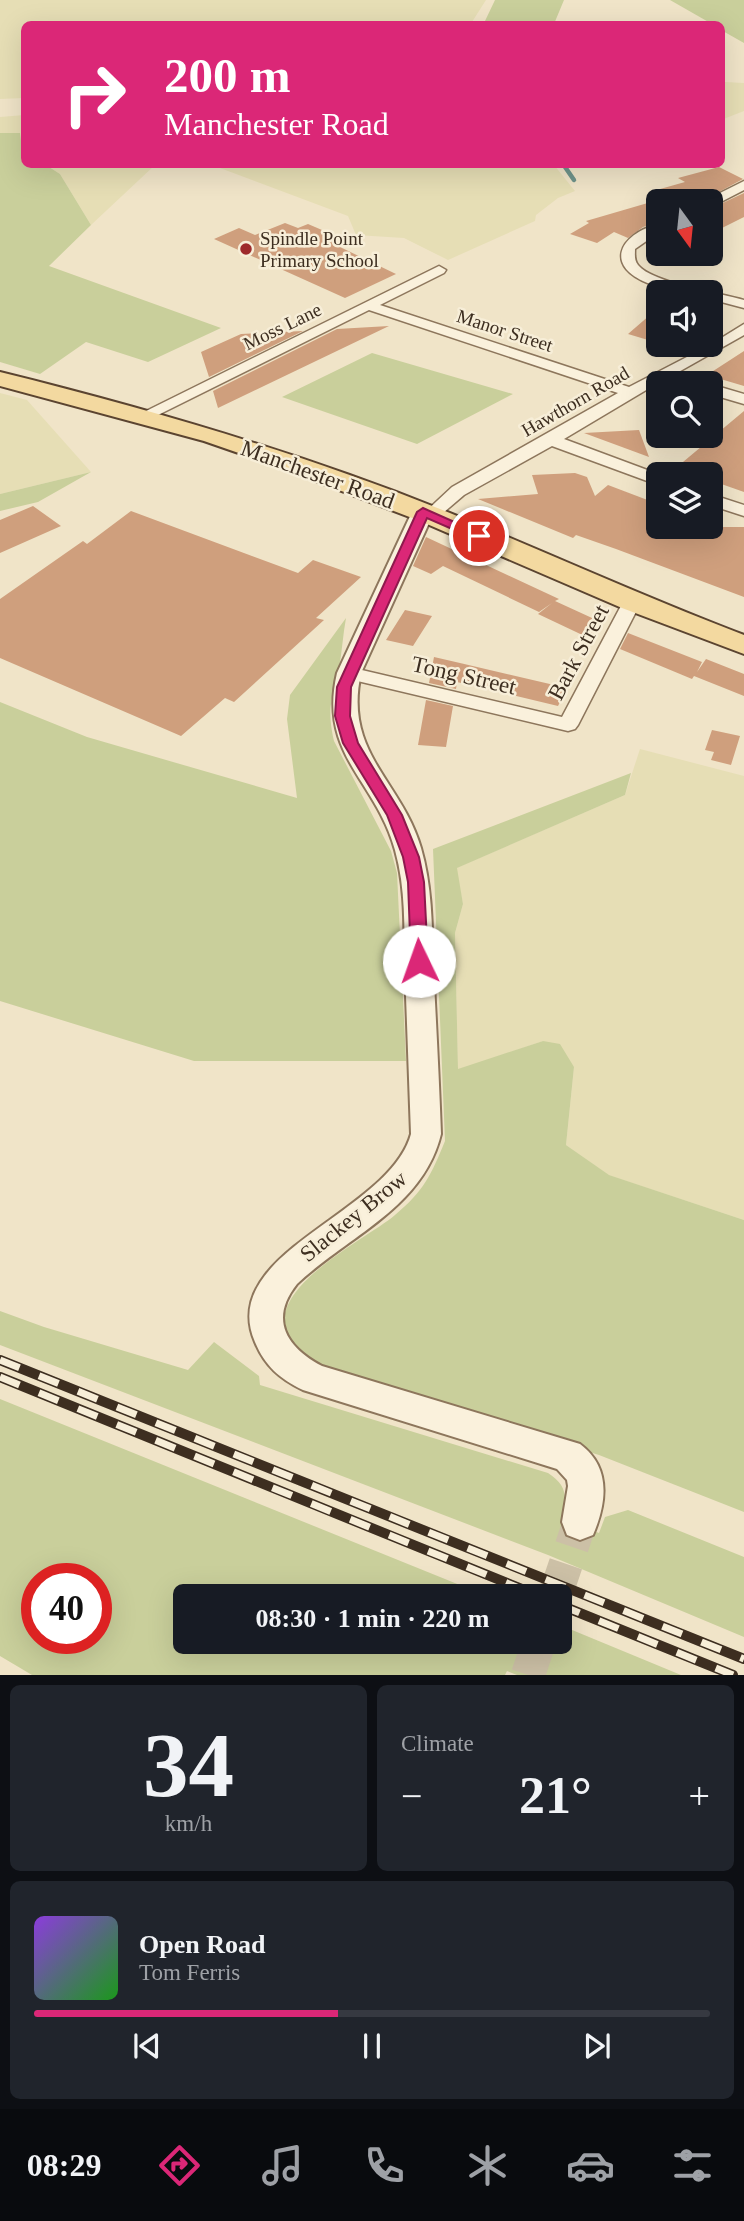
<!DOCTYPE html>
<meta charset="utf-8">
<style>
:root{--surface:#171b24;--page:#20242c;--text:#f1f3f6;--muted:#9ea1a6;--line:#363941;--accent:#db2777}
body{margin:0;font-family:Georgia,serif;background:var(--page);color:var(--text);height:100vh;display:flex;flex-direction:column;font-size:26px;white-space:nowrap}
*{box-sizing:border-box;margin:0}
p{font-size:23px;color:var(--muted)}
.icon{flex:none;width:38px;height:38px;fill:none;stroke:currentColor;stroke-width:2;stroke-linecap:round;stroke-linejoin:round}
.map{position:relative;height:1675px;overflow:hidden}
.sheet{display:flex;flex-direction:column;gap:10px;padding:10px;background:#0d0f14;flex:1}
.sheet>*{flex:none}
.hud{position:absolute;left:21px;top:21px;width:704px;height:147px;border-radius:10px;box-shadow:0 7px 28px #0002;background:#db2777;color:#fff;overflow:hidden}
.needle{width:46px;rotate:165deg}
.controls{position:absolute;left:646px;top:189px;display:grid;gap:14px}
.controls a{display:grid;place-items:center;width:77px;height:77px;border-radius:10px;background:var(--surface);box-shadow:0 7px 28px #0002;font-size:35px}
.speed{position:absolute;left:21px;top:1563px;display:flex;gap:14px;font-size:35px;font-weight:700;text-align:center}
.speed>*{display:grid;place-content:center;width:91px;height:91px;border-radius:50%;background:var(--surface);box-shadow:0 7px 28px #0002;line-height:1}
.speed .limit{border:10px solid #d22;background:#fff;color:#111}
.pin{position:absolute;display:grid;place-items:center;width:60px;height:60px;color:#fff;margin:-30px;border:4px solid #fff;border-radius:50%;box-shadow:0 2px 7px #0007}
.me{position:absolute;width:77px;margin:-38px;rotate:357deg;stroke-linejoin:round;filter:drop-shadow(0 0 5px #0008)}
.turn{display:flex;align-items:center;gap:24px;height:147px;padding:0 28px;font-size:32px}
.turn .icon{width:91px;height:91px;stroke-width:2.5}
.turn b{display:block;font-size:49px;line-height:60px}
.big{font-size:52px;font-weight:600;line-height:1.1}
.sheet .widget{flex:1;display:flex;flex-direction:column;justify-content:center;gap:10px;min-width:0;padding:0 24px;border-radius:10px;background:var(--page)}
.sheet .dial{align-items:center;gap:0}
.dial b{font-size:91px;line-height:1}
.song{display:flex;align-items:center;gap:21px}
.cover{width:84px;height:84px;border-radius:10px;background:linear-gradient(135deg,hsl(270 70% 55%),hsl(120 70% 35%))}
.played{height:7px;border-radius:4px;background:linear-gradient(90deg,var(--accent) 45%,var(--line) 45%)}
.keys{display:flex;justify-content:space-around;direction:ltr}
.heat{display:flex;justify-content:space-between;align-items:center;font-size:38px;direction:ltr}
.sheet .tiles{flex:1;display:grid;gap:10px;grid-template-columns:1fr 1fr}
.widget:last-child{grid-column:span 2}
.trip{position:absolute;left:173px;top:1584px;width:399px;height:70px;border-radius:10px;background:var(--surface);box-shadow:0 7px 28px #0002;font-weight:600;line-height:70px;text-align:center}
.tabs{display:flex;height:112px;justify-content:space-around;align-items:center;background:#090b0e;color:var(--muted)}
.tabs .icon{width:49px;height:49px}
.tabs .active{color:var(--accent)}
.tabs b{font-size:32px;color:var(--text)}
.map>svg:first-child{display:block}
</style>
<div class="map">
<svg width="744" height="1675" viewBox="0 0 744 1675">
<rect width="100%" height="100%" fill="#f0e4c8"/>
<path fill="#e6deb5" d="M0,0H486L472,22L485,24H24V98L0,99Z
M721,72H724L725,82L744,83V111L721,120Z
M24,115V149L0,133V117Z
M46,165H155L91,225L60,174Z
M212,165H554L575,191L558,198L536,215L535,221L448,260L404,238L356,235L348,216Z
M0,393L27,400L91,472L0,494Z
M640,749L744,776V1220L608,1175L566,1145L574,1067L543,1041L458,1070L455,933L463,904L456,868L625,795Z"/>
<path fill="#c9cf9b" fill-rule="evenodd" d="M495,0H564L554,24L485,21Z
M670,0H744V43L721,30V24H712Z
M0,133H20L24,164L46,165L60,174L91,225L49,266L221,328L148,362L86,342L40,374L0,362Z
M372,353L513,394L417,444L282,397Z
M91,472L38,502L0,511V494Z
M346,618C343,634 342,652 339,668C333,701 326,705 334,741L391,851L397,873L406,1061H194L0,1001V702L87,737L297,798L287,719L290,695Z
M631,773L625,795L457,868L463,904L455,933L458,1069L543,1041L560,1044L574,1067L566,1145L609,1175L744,1220V1512L599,1455L326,1372C317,1366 306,1361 299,1354C242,1297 362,1243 395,1215C424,1191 431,1175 445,1141L433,849Z
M0,1311L44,1327L188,1370L214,1342L259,1376L260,1385L548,1473C567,1485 568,1498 561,1518L599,1533L605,1517L628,1510L744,1557V1637L548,1555L0,1345Z
M0,1399L487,1596H186V1642H560V1625L681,1675H517L507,1671L505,1675H32L0,1656ZM37,1578H96V1638H37Z"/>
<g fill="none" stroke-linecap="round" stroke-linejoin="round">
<path stroke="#6f938a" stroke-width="4.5" d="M563,164L574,180"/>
</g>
<path fill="#cf9f7d" d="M719,167L743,179L702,201H672L653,191L685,182L678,178Z
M744,193V217L710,234V209Z
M658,200V222L643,227L628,238L614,232L597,243L570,234L589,223L586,221Z
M285,223L298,228L308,224L350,242L340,247L396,274L345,298L214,239L239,228L255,235Z
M658,308V343L628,334Z
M389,326L218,408L213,391L337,329Z
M303,331L209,377L201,352L241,334Z
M744,351V386L707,375Z
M744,411V492L710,480V474H697L677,467Z
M639,430L649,457L584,433Z
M575,473L587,477L595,496L608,485L658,504V527H744V597L616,549L576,535L573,538L478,499L538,494L532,475Z
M33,506L61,526L0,553V520Z
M131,511L298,573L313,560L361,577L316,618L324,620L234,702L225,698L181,736L0,658V599L83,541L87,544Z
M426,537L559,599L555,601L603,623L593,640L538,614L552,603L539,612L443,566L431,574L413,566Z
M405,610L432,616L413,646L386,640Z
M628,633L702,662L697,672L706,659L744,674V696L694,676L692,679L620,649Z
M434,657L460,663L567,688L558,706L457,682L456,689L429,683Z
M426,700L453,706L446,747L418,745Z
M712,730L740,736L731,765L711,760L714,752L705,750Z"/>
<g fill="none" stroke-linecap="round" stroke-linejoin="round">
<path stroke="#ccc0a6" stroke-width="34" stroke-dasharray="34 18" stroke-linecap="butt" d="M555,1596L580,1522
M528,1675L539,1642"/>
<g stroke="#8d765c" stroke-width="3">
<path id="minor" d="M744,181V190L715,205L710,206V201H704Z
M658,224V233L635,249C635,255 634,260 638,265C652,283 721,293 744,300V308L710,299V292C689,292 670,292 650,284C604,267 618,235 658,224Z
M439,266L446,270L444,273L380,305L629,387L710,345L744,324V335L675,374L695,380L697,383L663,380L564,439L658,474V485L552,446L464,495L436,519L430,520L422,515L452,487L618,393L369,310L148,420L142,422L134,417Z
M710,384L744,394V404L710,394Z
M710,494L744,505V516L710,505Z
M632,597L641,602L578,725L575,729L568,731L349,679L340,673L349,667L562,717L623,602Z"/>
</g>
<g stroke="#8d765c" stroke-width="4">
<path id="tertiary" d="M423,506L430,508L434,512L361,673C343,753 401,780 421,848C432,886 432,925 433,964C436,1021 439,1077 441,1134C423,1208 348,1236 297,1284C269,1319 286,1347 322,1366L580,1444C611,1467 607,1502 593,1535L580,1540L567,1535L562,1522L568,1486L567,1480L557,1469L303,1390C280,1379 265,1366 255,1342C216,1252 389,1214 411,1134C409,1079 407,1023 405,968C404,928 406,889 395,850C376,780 318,755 337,673L412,512L416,508Z"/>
</g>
<g stroke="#5b4430" stroke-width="4">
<path id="primary" d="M0,372C150,409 297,452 440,509C542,550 641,596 744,635V654L622,608L420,521L276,466L204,441L0,386Z"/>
</g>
<use href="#minor" fill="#faf1dc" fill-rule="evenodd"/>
<use href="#tertiary" fill="#faf1dc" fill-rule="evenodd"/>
<use href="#primary" fill="#f3d9a0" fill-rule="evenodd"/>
<g stroke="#3d2e20" stroke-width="10">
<path id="rail" d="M0,1360L744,1659
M0,1377L539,1596
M560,1605L733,1675"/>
</g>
<use href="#rail" stroke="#f7eed8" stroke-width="7" stroke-dasharray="21" stroke-linecap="butt"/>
</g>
<path fill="#db2777" stroke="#8e194d" stroke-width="2" d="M423,508L486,536L484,539H475L427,518L351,687L350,716L358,743L402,815L419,857L424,882L428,961L419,967L411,961L408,882L403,857L387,815L343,743L335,716L337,687L417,512Z"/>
<circle fill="#9e2a2b" stroke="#f7eed8" stroke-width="2.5" cx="246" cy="249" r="7"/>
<g text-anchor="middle" stroke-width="5" stroke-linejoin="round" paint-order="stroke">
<g font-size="19" fill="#3d2e20" stroke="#f7eed8" text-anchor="start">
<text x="260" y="245">Spindle Point<tspan x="260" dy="22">Primary School</tspan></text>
</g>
<g font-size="19" fill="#3d2e20" stroke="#f7eed8">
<text transform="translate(282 326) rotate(-26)" y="7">Moss Lane</text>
<text transform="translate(505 330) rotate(18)" y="7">Manor Street</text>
<text transform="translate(575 401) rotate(-30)" y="7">Hawthorn Road</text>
</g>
<g font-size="23" fill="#3d2e20" stroke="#f7eed8">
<text transform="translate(318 474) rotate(20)" y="8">Manchester Road</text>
<text transform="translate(578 652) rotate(-62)" y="8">Bark Street</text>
<text transform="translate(464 675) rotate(13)" y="8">Tong Street</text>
<text transform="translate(353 1216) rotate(-39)" y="8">Slackey Brow</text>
</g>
</g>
</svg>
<div class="controls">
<a><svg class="needle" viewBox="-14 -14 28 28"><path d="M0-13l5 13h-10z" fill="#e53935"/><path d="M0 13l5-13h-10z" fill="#9ea1a6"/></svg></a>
<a><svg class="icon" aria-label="sound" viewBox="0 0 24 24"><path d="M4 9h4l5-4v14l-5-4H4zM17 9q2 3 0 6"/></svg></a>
<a><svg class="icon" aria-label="search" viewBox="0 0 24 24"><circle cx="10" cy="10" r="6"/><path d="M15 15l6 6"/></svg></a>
<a><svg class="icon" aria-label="layers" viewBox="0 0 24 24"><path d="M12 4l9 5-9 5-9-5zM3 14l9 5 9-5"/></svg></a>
</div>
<div class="speed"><div class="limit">40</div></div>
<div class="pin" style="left:479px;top:536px;background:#d93025"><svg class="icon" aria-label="arrive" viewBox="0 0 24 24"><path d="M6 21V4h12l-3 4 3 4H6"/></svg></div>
<svg class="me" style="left:419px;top:961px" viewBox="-20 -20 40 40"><circle r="19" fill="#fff"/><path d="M0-13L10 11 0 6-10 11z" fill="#db2777"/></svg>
<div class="trip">08:30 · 1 min · 220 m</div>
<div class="hud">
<div class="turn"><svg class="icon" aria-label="right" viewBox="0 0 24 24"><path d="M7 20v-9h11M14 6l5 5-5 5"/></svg><div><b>200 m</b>Manchester Road</div></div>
</div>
</div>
<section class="sheet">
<div class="tiles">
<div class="widget dial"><b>34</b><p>km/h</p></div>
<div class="widget"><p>Climate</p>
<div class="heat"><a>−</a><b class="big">21°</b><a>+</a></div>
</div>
<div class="widget">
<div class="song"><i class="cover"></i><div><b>Open Road</b><p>Tom Ferris</p></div></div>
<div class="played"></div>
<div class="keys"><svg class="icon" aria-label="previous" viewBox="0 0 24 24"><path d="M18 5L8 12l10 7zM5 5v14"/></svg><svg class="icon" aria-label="pause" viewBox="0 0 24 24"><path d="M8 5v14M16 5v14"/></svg><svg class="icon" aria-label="next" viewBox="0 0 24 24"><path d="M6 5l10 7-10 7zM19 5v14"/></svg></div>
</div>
</div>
</section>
<nav class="tabs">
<b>08:29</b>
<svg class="icon active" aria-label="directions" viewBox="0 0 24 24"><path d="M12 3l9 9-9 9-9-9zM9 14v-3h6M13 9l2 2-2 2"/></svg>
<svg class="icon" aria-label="music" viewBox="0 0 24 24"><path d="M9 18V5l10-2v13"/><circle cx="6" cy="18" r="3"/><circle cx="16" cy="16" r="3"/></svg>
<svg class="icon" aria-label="phone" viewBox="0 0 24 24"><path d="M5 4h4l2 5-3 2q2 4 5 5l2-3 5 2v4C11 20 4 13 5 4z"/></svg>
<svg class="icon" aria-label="climate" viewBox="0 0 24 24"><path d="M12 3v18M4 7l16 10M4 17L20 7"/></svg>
<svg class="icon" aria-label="car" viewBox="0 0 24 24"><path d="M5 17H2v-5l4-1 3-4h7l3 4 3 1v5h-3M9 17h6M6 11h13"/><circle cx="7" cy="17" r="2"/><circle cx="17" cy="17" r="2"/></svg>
<svg class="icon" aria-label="filters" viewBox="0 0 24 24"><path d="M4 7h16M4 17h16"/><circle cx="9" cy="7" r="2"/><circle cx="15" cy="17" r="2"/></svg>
</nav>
